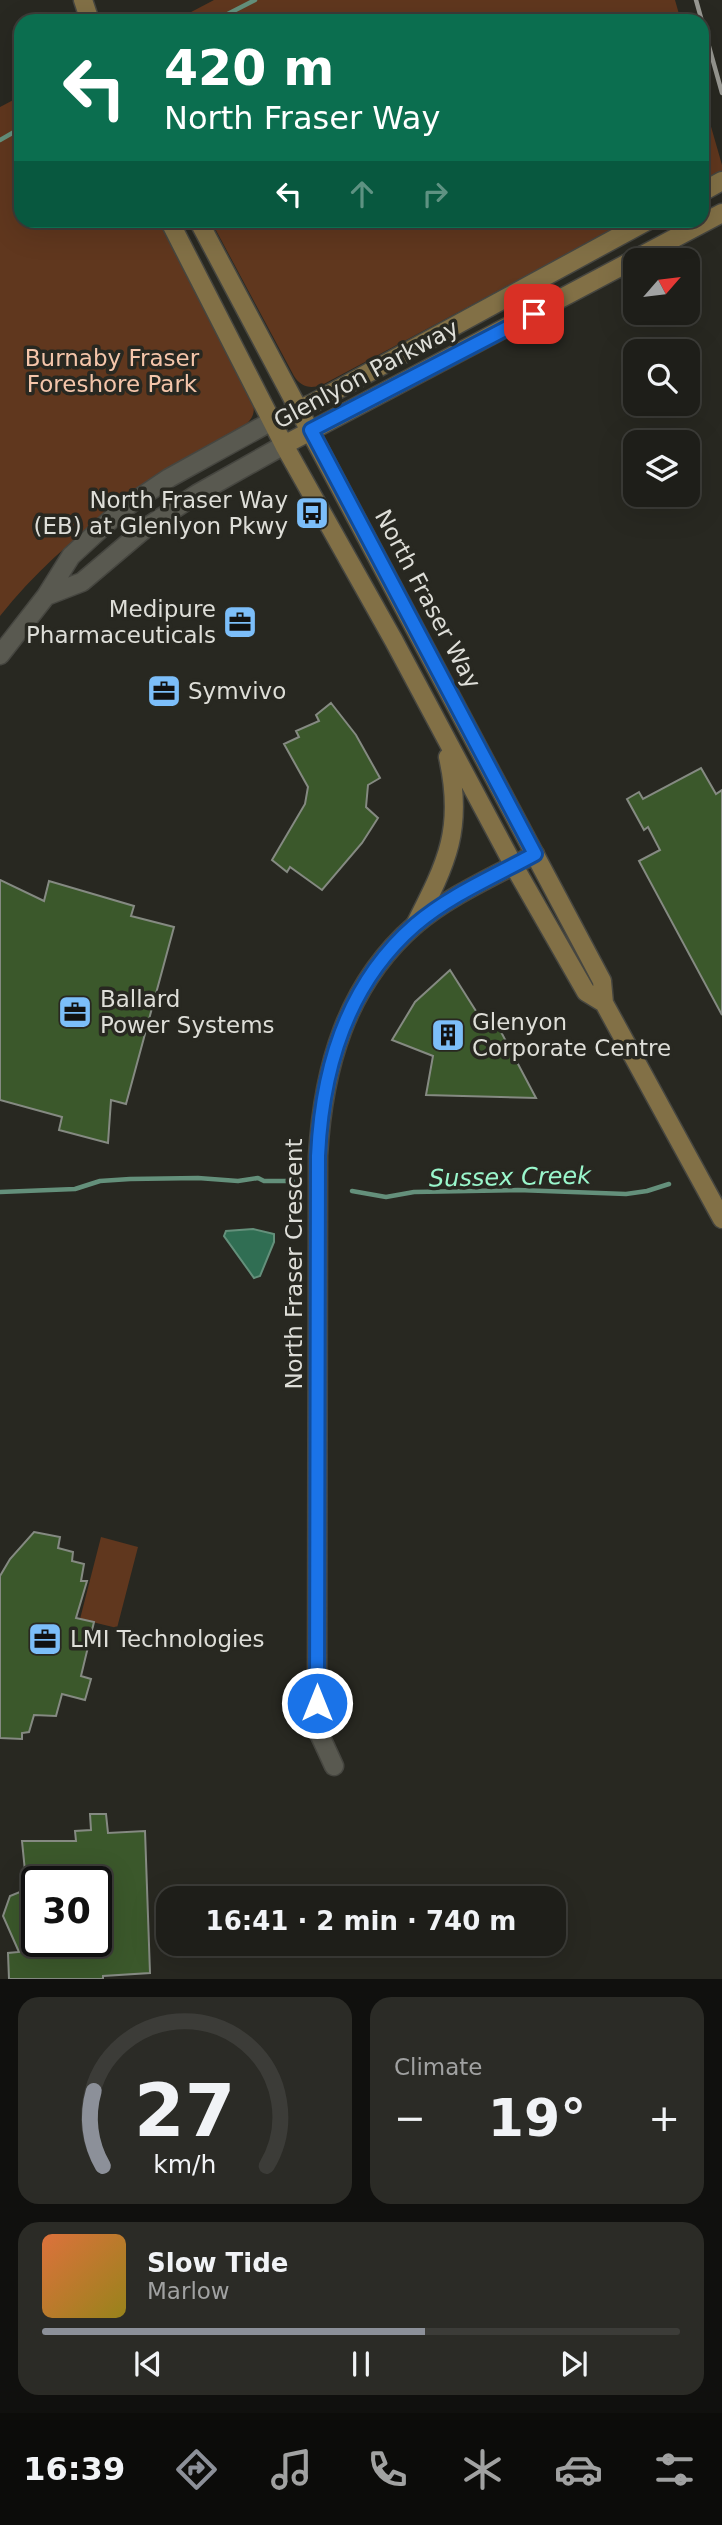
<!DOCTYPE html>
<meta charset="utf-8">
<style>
:root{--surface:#1e1e19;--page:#2b2b26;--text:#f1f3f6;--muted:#a1a2a2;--line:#3c3c38;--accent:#8c9099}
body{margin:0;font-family:"DejaVu Sans",sans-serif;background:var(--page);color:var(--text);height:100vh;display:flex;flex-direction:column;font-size:26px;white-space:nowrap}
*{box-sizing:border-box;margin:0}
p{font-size:23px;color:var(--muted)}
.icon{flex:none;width:38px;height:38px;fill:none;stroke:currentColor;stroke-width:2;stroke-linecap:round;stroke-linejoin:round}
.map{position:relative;height:1979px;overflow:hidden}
.drawer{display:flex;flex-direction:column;gap:18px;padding:18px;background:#10100e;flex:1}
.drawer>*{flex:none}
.guide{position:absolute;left:14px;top:14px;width:695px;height:214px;border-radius:21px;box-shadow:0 7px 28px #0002,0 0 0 2px var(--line);background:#0b6e4f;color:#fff;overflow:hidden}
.needle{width:46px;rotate:62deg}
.buttons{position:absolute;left:623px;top:248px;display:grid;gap:14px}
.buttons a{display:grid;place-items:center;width:77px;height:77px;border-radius:14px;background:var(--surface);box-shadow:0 7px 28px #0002,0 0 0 2px var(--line);font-size:35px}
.speed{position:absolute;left:21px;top:1866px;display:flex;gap:14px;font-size:35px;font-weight:700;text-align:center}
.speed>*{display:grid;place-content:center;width:91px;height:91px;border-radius:50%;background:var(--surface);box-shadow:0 7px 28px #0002,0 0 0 2px var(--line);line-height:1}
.speed .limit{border:4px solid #111;border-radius:10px;background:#fff;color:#111}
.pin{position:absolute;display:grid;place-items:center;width:60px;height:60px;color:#fff;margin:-30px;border-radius:14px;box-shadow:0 4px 10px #0006}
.me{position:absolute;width:77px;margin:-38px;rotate:0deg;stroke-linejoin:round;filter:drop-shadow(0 0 5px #0008)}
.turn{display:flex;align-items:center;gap:24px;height:147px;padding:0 35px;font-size:32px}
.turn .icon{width:91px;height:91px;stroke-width:2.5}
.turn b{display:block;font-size:49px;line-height:60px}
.lanes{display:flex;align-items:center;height:66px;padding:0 35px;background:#0003;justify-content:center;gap:35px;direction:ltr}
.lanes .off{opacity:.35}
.big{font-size:52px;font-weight:700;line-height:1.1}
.drawer .widget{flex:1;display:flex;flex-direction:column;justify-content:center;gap:10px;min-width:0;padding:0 24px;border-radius:21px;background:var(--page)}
.drawer .dial{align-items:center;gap:0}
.dial svg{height:182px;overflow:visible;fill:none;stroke:var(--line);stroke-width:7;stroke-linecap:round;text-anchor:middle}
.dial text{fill:var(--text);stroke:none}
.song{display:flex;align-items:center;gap:21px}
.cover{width:84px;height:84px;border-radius:10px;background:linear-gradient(135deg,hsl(20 70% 55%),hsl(50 70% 35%))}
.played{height:7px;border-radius:4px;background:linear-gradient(90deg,var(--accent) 60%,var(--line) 60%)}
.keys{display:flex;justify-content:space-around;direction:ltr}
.heat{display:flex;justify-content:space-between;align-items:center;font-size:38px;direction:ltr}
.drawer .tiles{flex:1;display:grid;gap:18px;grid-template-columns:1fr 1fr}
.widget:last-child{grid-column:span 2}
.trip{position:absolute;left:156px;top:1886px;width:410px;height:70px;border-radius:21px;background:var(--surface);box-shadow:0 7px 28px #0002,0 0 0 2px var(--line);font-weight:700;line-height:70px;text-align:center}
.tabs{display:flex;height:112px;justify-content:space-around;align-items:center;background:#0c0c0a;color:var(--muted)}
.tabs .icon{width:49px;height:49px}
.tabs .active{color:var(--accent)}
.tabs b{font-size:32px;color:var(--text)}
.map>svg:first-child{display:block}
</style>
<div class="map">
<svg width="722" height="1979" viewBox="0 0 722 1979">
<rect width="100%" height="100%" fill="#282821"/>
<path fill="#60371e" d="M214,0H675L681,21H174Z
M702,95L722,165V171L702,182Z
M21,96V220L159,221L253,400C254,407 255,414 250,420C239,434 195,452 177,463C112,507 49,554 0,616V107Z
M211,221H629L322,385C310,389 301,387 294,376Z
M101,1537L138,1547L117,1628L80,1619Z"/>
<path fill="#306e53" stroke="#64907b" stroke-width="2" d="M253,1229L274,1234V1242L260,1276L254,1278L224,1236L226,1231Z"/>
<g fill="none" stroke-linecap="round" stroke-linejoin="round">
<path stroke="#64907b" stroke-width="4.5" d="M214,21L255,0
M0,140L21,128
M352,1191L386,1197L414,1192L518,1190L626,1194L647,1191L669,1184
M0,1192L75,1189L100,1181L130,1179L198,1178L238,1181L258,1178L264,1181H293"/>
</g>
<path fill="#3b582b" stroke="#858a82" stroke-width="2" d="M331,703L356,735L380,778L368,785L366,807L378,818L362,843L322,890L290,867L287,872L272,860L305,804L308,787L284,744L299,737L296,731L319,721L316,715Z
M701,768L716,794L722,790V1015L639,861L660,850L648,827L644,830L627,799L639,792L643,799Z
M0,880L44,901L49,881L134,906L131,916L174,927L126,1104L111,1100L108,1143L59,1130L62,1117L0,1100Z
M450,970L481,1019L491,1013L536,1098L426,1095L433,1056L392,1040L415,1002Z
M34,1532L60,1537L58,1548L73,1552L72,1561L84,1564L81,1581H87L76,1618L94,1622L81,1676L91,1679L85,1700L62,1694L56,1716L34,1715L29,1732L22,1733V1739L0,1738V1576L10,1559Z
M90,1814H106L108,1833L145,1831L150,1973L103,1976V1979H9L8,1953L19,1952L3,1916L10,1896L37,1885V1941H96V1881H26L22,1841H76L75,1831L91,1830Z"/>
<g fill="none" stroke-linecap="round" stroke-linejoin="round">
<g stroke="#464640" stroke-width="21">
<path id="street" d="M46,596L82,582L147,527L197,494L284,445
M0,655L46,596L71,556L120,511L169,478L272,421
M334,1766L317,1729L318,1156C323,1068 346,985 415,925C450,895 495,876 535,854"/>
</g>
<g stroke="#464640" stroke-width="21">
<path id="secondary" d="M83,0L90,21
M702,192L722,181
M169,220L284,445L394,641L514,866L586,992L604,1003
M198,220L602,981L604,1003L722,1219
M272,421L313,403L649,220
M284,445L722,213
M415,925C447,862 464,829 448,757"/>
</g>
<use href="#street" stroke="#595950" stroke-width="18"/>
<use href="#secondary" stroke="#827046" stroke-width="18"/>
<path stroke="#989892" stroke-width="4.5" d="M696,0L722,93"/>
</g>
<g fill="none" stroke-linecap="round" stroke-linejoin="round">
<g stroke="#114b97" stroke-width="18">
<path id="route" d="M317,1703L318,1156C322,1069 347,984 415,925C450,895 495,876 535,854L311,430L534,314"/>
</g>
<use href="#route" stroke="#1a73e8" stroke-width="12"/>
</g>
<defs>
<g id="bus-square" transform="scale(1.75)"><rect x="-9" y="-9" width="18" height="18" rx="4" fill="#7cbef9" stroke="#282821"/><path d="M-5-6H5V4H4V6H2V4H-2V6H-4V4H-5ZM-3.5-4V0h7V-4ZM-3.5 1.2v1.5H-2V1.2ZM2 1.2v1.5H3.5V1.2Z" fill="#111"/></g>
<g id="office-square" transform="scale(1.75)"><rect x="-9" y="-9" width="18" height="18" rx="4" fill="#7cbef9" stroke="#282821"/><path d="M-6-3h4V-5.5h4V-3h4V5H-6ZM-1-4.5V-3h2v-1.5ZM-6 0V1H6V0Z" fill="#111"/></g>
<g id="building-square" transform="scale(1.75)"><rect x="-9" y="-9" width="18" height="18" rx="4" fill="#7cbef9" stroke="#282821"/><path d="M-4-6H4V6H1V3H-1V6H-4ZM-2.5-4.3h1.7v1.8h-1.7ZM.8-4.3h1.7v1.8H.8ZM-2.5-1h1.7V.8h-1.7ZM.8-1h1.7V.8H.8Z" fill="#111"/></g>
</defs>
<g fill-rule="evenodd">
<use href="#bus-square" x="312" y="513"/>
<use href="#office-square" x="240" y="622"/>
<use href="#office-square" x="164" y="691"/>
<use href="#office-square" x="75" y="1012"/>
<use href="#building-square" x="448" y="1035"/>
<use href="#office-square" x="45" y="1639"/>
</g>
<g text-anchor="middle" stroke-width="7" stroke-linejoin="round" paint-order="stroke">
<g font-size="23" fill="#f4c5aa" stroke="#282821">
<text x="112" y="366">Burnaby Fraser<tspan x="112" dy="26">Foreshore Park</tspan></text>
</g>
<g font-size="23" fill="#deded8" stroke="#282821">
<text transform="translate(366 374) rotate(-28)" y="8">Glenlyon Parkway</text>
<text transform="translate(428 599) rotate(62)" y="8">North Fraser Way</text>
<text transform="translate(294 1264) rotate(-90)" y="8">North Fraser Crescent</text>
</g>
<g font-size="23" fill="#deded8" stroke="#282821" text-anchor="start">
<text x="288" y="508" text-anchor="end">North Fraser Way<tspan x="288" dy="26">(EB) at Glenlyon Pkwy</tspan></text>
<text x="216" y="617" text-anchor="end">Medipure<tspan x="216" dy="26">Pharmaceuticals</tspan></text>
<text x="188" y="699">Symvivo</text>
<text x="100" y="1007">Ballard<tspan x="100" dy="26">Power Systems</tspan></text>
<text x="472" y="1030">Glenyon<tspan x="472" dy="26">Corporate Centre</tspan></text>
<text x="70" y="1647">LMI Technologies</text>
</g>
<g font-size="24" font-style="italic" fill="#9af7cc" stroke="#282821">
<text transform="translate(510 1177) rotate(-1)" y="8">Sussex Creek</text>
</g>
</g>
</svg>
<div class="buttons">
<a><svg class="needle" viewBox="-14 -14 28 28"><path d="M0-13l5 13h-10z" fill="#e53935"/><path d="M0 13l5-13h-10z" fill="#a1a2a2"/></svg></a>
<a><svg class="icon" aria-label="search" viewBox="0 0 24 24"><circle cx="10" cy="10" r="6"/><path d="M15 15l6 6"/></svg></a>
<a><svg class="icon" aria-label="layers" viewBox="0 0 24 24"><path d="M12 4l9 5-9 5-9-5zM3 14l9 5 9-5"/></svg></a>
</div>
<div class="speed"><div class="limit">30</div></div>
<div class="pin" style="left:534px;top:314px;background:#d93025"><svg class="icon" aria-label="arrive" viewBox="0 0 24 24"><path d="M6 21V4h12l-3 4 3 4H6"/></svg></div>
<svg class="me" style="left:317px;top:1703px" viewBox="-20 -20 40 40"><circle r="17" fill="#1a73e8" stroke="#fff" stroke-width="3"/><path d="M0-11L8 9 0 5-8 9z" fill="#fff"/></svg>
<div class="trip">16:41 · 2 min · 740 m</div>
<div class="guide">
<div class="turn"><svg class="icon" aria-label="left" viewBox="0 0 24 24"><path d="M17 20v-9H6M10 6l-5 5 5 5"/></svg><div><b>420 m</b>North Fraser Way</div></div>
<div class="lanes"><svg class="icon" aria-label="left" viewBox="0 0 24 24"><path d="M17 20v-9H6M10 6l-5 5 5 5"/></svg><svg class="icon off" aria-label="ahead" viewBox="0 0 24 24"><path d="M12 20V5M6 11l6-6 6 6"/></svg><svg class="icon off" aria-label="right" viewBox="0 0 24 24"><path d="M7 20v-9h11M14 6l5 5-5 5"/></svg></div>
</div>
</div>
<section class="drawer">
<div class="tiles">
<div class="widget dial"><svg viewBox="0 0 100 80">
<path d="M14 69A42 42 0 1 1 86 69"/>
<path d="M14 69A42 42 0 0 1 10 36" stroke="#8c9099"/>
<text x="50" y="56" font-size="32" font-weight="700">27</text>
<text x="50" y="72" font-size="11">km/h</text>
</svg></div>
<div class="widget"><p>Climate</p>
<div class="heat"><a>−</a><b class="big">19°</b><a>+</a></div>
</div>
<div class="widget">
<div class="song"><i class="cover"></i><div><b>Slow Tide</b><p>Marlow</p></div></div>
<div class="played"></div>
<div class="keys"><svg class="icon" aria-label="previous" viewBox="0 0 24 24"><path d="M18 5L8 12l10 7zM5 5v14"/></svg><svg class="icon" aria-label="pause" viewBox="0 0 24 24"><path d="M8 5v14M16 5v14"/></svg><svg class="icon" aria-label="next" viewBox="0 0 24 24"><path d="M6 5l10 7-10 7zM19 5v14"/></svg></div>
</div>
</div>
</section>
<nav class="tabs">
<b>16:39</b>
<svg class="icon active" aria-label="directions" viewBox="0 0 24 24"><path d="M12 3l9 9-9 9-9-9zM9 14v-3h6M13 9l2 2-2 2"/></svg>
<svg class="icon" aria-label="music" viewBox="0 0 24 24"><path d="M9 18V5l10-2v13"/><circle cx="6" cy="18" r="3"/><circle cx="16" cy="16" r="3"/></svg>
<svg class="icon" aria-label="phone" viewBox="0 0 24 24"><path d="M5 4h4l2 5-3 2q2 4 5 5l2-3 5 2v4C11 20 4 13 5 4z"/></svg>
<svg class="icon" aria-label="climate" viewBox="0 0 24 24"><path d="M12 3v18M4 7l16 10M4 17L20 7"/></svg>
<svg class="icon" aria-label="car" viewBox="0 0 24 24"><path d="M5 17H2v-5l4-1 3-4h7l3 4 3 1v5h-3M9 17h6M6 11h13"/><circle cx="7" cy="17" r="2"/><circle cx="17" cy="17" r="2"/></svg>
<svg class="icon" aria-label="filters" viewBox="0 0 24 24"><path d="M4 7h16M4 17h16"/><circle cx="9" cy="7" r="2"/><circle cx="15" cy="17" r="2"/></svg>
</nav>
